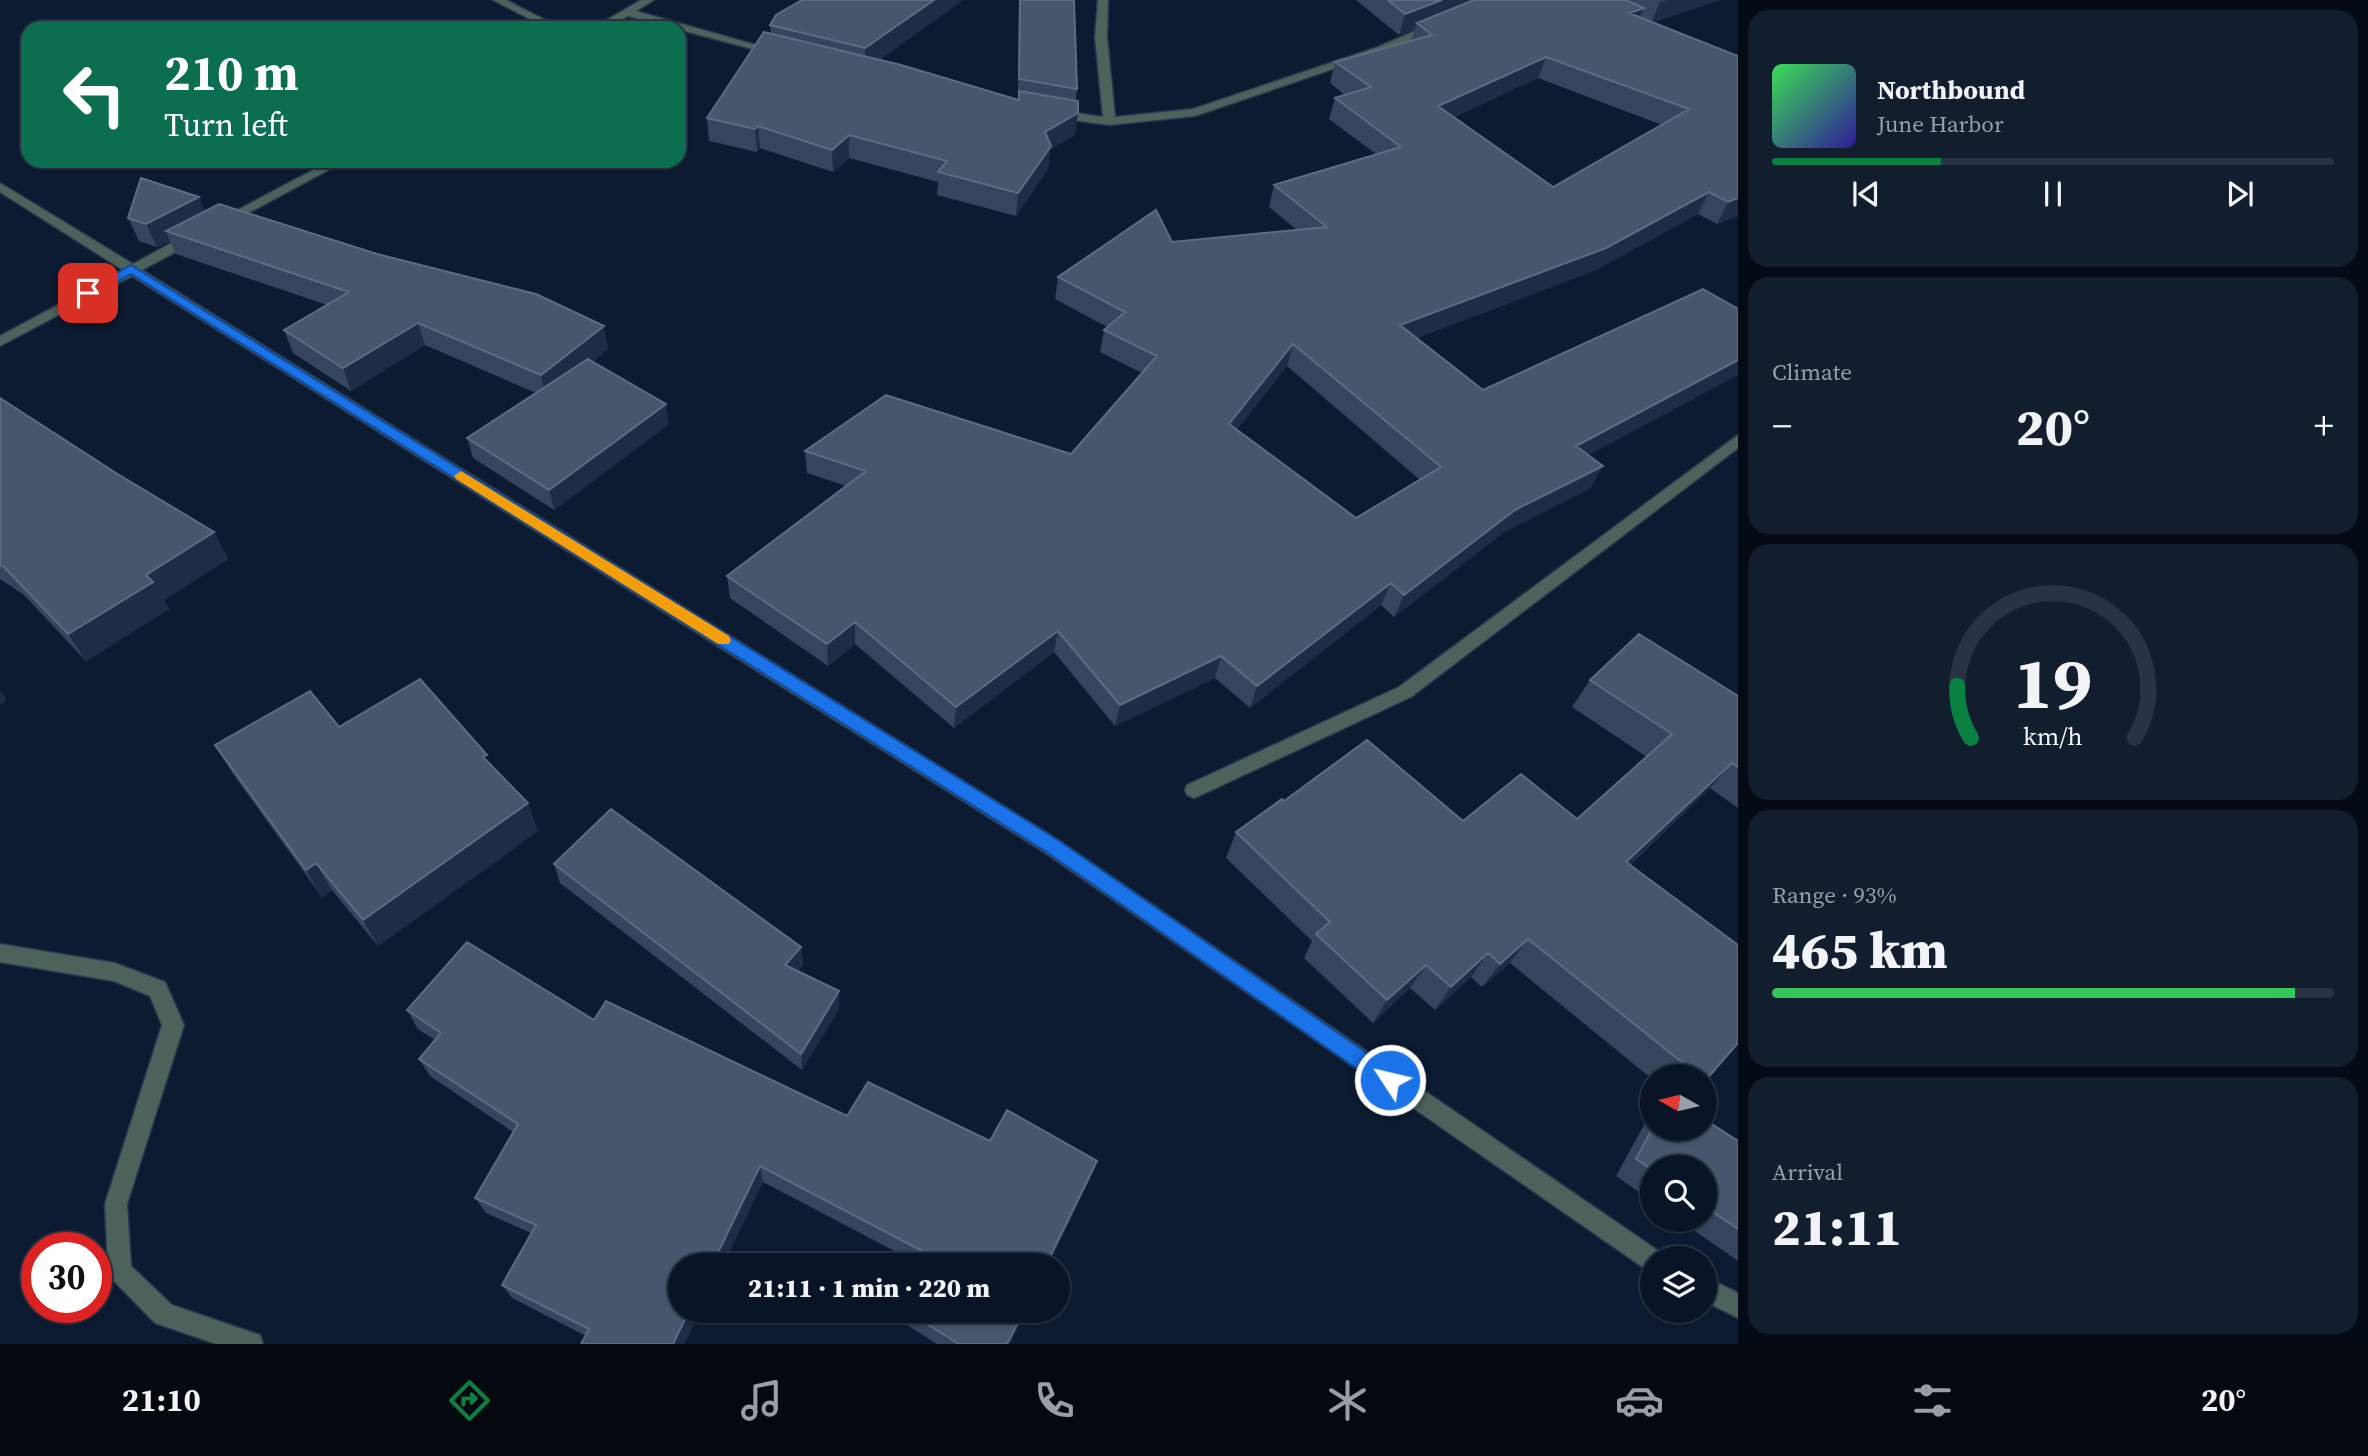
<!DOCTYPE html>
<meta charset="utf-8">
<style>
:root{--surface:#091426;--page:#121d2e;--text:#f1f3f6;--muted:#999ea7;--line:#293343;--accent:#0b8043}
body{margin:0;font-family:"Source Serif 4",serif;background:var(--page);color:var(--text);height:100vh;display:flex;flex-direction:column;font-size:26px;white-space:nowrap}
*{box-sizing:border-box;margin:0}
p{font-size:23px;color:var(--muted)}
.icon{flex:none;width:38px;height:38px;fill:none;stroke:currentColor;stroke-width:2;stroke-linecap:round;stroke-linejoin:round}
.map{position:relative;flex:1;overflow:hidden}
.side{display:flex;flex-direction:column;gap:10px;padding:10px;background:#050b15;width:630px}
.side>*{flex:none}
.guide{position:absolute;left:21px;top:21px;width:665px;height:147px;border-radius:21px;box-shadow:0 2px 5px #0004,0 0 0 2px var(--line);background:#0b6e4f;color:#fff;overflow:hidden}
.needle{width:46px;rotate:278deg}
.controls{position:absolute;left:1640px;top:1064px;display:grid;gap:14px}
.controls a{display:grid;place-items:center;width:77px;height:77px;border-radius:50%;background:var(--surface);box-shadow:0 2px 5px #0004,0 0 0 2px var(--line);font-size:35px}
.speed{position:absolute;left:21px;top:1232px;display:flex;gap:14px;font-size:35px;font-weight:700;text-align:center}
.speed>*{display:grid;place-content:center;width:91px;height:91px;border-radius:50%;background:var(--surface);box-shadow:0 2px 5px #0004,0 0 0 2px var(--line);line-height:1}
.speed .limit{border:10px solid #d22;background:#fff;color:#111}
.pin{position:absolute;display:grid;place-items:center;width:60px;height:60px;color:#fff;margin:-30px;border-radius:14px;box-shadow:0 4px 10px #0006}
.me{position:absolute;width:77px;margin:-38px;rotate:305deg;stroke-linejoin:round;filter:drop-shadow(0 0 5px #0008)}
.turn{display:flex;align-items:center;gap:24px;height:147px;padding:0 28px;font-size:32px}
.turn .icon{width:91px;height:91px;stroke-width:2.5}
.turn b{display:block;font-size:49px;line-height:60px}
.big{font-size:52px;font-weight:800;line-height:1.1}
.side .tile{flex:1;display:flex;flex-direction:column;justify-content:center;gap:10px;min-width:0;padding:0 24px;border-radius:21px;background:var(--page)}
.side .dial{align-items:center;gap:0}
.dial svg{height:182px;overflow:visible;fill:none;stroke:var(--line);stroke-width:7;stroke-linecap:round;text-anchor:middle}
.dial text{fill:var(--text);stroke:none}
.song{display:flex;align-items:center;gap:21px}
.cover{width:84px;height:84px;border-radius:10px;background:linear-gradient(135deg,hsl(130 70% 55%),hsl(250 70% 35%))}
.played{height:7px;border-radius:4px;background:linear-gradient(90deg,var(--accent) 30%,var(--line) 30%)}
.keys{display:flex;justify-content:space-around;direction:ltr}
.heat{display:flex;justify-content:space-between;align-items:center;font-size:38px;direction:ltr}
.charge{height:10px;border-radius:5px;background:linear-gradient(90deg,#34c759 93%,var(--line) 0)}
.trip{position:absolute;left:668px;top:1253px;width:402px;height:70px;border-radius:35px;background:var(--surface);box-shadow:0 2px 5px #0004,0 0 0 2px var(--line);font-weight:800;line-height:70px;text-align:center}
.tabs{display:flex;height:112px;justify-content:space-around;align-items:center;background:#04080f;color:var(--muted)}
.tabs .icon{width:49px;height:49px}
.tabs .on{color:var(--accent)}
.tabs b{font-size:32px;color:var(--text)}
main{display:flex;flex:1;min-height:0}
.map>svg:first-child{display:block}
</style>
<main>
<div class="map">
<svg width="1738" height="1344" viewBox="0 0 1738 1344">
<rect width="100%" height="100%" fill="#0c1b32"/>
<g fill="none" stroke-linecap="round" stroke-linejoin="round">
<g stroke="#28374d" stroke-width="3">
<path id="street" d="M493,0H506L561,28H547Z
M641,0H654L636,11L781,52L775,55L628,16L606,28H593Z
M1098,0H1108L1107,37L1115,117L1193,109L1378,47L1431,24L1440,26L1386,51L1195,116L1109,125L1052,117V111L1056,110L1103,117L1095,37Z
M330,161H345L226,225L221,226L215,222Z
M0,183L133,264L188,234H198V240L142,270L1058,840L1660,1252L1663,1258H1652V1272L1644,1268L1044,852L132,276L0,346V336L123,270L0,192Z
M1738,435V448L1411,697L1201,795L1194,798L1187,795L1185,790L1187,785L1399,687Z
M0,944L115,963L165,982L184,1025L127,1204L131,1266L172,1305L260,1335L263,1344H216L155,1323L112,1279L108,1271L105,1204L162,1025L150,996L114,981L0,962Z
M1704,1276L1738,1293V1318L1704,1301Z"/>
</g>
<use href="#street" fill="#4c635b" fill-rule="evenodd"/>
</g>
<path fill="#34455d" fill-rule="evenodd" d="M963,0L879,60L1018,100L1019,0H1074L1077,89L1076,100L1075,135L1050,150L1048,169L1016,216L937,195L938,182L849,158L833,172L760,148L757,152L709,141L707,118L771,34L770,25Z
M1356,0H1720L1654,22L1738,216L1717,224L1698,214L1596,270L1416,338L1483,390L1589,455L1591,488L1504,532L1394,617L1381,605L1250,708L1215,678L1115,726L1054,652L954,728L855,644L828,666L730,598L727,576L846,486L807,473L805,451L1071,454L1142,373L1100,352L1104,330L1107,327L1055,299L1058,277L1172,242L1297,230L1269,207L1274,185L1376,154L1329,119L1335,98L1345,95L1330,83L1335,62L1411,41L1415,29L1399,35ZM1538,78L1662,125L1553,187L1454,117ZM1287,366L1420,480L1356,518L1237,429Z
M205,211L608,349L592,362L669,424L554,510L473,458L467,438L536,393L425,345L351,391L293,353L284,330L327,305L176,254L170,241L157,247L139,241L128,218Z
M0,398L116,473L214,532L228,559L164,600L169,609L86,661L24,595L0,579Z
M1590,680L1738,696V808L1710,788L1630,865L1738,1043L1704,1082V1076H1652V1079L1510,963L1482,987L1471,977L1435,1010L1410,988L1373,1023L1304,958L1312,941L1226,858L1236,832L1284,801L1463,821L1577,819L1647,757L1572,707Z
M339,727L490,764L538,831L378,946L332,890L322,897L233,774L215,745Z
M554,864L801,947L803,965L797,971L839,991V1009L802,1070L560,883Z
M407,1010L594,1020L847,1116L990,1141L1091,1177L1048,1265H921L763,1182L684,1344H581L586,1336L512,1298L502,1285L531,1233L486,1213L475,1198L513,1132L430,1076L419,1059L435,1040L418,1029Z
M1652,1112V1129L1738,1141V1261L1679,1220H1704V1167H1652V1201L1616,1176L1650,1114Z
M900,1311H1026L1010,1344H937L899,1320Z"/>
<path fill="#1d2d45" d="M934,0H963L866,69L865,48Z
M1442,0H1490L1417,23L1415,29L1399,35L1405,14Z
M1667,0H1720L1651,23L1660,2Z
M1644,8L1635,29L1629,13Z
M1546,57L1538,78L1431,127L1438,106Z
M1078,113L1075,135L1050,150L1048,169L1016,216L1018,193L1045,132Z
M758,126L760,148L757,152L755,129Z
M849,135V158L833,172L832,150Z
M1709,192L1698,214L1596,270L1391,347L1400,325Z
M199,197L209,220L166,231L170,241L157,247L146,224Z
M1738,198V216L1717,224L1728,202Z
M418,323L425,345L351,391L343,368Z
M604,326L608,349L546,398L541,375Z
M1293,344L1287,366L1223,446L1229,424Z
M1738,360V375L1565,468L1576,446Z
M666,404L669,424L554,510L549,490Z
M1603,466L1591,488L1504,532L1394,617L1404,595L1515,510Z
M214,532L228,559L164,600L169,609L86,661L68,634L146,575Z
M1391,583L1381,605L1250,708L1257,686Z
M855,622V644L828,666L827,644Z
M1058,631L1054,652L954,728L956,707Z
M1221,656L1215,678L1115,726L1120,705Z
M0,691L7,700L0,705Z
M1732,763L1710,788L1606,887L1626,862Z
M528,803L538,831L378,946L363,920Z
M316,863L332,890L322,897L306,870Z
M1528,939L1510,963L1482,987L1500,964Z
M801,947L803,965L787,983L785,965Z
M1488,953L1471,977L1435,1010L1451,987Z
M1426,965L1410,988L1373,1023L1387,1000Z
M839,991V1009L802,1070L801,1054Z
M1097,1161L1091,1177L1048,1265H1046Z
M760,1166L763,1182L723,1265H712Z
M689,1311H701L684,1344H673Z
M1024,1311H1026L1010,1344H1007Z"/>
<path fill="#46566d" stroke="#5c6c82" stroke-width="2" fill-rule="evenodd" d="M802,0H934L865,48L770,25L776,15Z
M1020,0H1074L1077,89L1019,79Z
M1388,0H1442L1405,14Z
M1474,0H1626L1644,8L1629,13L1738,56V198L1728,202L1709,192L1606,248L1400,325L1483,390L1703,289L1738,309V360L1576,446L1603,466L1515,510L1404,595L1391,583L1257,686L1221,656L1120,705L1058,631L956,707L855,622L827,644L727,576L866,471L805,451L886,395L1071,454L1157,356L1104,330L1125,312L1058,277L1156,210L1172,242L1327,227L1274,185L1401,147L1335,98L1371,87L1335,62L1432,35L1417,23ZM1546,57L1689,109L1553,187L1438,106ZM1293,344L1441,467L1356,518L1229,424Z
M764,32L901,65L1019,100V91L1078,101V113L1045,132L1051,146L1018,193L938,172L947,161L849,135L832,150L758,126L755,129L707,118Z
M141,178L199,197L146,224L128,218Z
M219,204L377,254L536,294L604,326L541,375L418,323L343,368L284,330L349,292L166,231Z
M588,359L666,404L549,490L467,438Z
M0,398L116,473L214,532L146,575L153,582L68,634L5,568L0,565Z
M1639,634L1738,696V767L1732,763L1626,862L1738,945V1043L1705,1081L1704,1076H1699L1528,939L1500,964L1488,953L1451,987L1426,965L1387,1000L1316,934L1330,922L1236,832L1282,799L1284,801L1367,740L1463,821L1521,774L1577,819L1672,734L1590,680Z
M420,679L487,755L483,757L528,803L363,920L316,863L306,870L215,745L310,691L339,727Z
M611,809L801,947L785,965L839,991L801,1054L554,864Z
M467,942L594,1020L606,1001L847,1116L868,1082L990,1141L1007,1110L1097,1161L1046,1265H922L928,1254L760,1166L712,1265H681V1311H689L673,1344H581L589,1329L502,1285L536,1225L475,1198L518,1124L419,1059L441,1033L407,1010Z
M1704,1119L1738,1141V1229L1704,1206V1167H1652V1170L1636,1159L1652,1129H1704Z
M906,1311H1024L1007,1344H959Z"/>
<path fill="#1a73e8" stroke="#114b97" stroke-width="2" d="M131,265L1058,840L1396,1073L1399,1080L1396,1087L1390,1089L1383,1087L1045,851L131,274L92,296H83L81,293Z"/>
<path fill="#f59e0b" d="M461,471L729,636L731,640L729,644H718L456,479L454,476Z"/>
</svg>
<div class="controls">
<a><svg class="needle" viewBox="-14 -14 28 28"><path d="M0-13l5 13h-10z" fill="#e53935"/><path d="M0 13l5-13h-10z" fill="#999ea7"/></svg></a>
<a><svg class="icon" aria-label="search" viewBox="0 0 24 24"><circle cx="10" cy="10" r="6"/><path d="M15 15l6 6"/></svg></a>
<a><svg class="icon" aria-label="layers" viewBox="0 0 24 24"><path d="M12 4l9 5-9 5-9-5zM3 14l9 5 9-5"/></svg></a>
</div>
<div class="speed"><div class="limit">30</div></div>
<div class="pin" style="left:88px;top:293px;background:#d93025"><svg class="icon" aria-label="arrive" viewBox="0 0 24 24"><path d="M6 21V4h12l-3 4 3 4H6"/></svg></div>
<svg class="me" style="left:1390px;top:1080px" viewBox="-20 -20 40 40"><circle r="17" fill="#1a73e8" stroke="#fff" stroke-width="3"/><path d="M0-11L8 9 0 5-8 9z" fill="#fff"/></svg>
<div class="trip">21:11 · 1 min · 220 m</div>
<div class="guide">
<div class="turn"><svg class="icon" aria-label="left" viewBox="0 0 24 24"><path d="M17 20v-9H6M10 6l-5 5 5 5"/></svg><div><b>210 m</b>Turn left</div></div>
</div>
</div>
<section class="side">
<div class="tile">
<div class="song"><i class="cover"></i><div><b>Northbound</b><p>June Harbor</p></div></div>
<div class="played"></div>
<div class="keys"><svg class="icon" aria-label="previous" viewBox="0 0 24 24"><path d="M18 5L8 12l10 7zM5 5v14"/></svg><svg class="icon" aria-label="pause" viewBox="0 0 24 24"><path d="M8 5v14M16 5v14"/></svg><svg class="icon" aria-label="next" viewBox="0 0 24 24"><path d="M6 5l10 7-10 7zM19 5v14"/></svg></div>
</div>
<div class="tile"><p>Climate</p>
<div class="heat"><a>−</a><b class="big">20°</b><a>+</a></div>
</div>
<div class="tile dial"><svg viewBox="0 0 100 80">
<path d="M14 69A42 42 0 1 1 86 69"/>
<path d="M14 69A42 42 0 0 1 8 46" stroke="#0b8043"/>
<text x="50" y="56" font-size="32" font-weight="700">19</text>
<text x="50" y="72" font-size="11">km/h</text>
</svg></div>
<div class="tile"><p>Range · 93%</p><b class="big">465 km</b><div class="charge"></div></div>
<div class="tile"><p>Arrival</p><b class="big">21:11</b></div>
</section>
</main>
<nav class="tabs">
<b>21:10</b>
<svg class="icon on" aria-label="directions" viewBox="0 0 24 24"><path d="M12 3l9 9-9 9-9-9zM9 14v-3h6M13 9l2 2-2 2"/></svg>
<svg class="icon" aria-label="music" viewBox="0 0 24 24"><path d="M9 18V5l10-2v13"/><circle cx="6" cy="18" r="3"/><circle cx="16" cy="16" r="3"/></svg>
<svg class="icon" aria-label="phone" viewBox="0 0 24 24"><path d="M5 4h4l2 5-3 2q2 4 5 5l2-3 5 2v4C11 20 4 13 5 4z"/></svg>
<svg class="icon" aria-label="climate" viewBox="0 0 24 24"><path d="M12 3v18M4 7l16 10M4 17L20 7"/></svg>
<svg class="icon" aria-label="car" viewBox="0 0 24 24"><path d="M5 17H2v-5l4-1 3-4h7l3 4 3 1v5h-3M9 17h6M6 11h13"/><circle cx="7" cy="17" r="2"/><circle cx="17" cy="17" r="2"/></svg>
<svg class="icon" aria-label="filters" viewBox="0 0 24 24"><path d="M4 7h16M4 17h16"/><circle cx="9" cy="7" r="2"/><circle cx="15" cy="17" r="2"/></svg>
<b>20°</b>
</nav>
